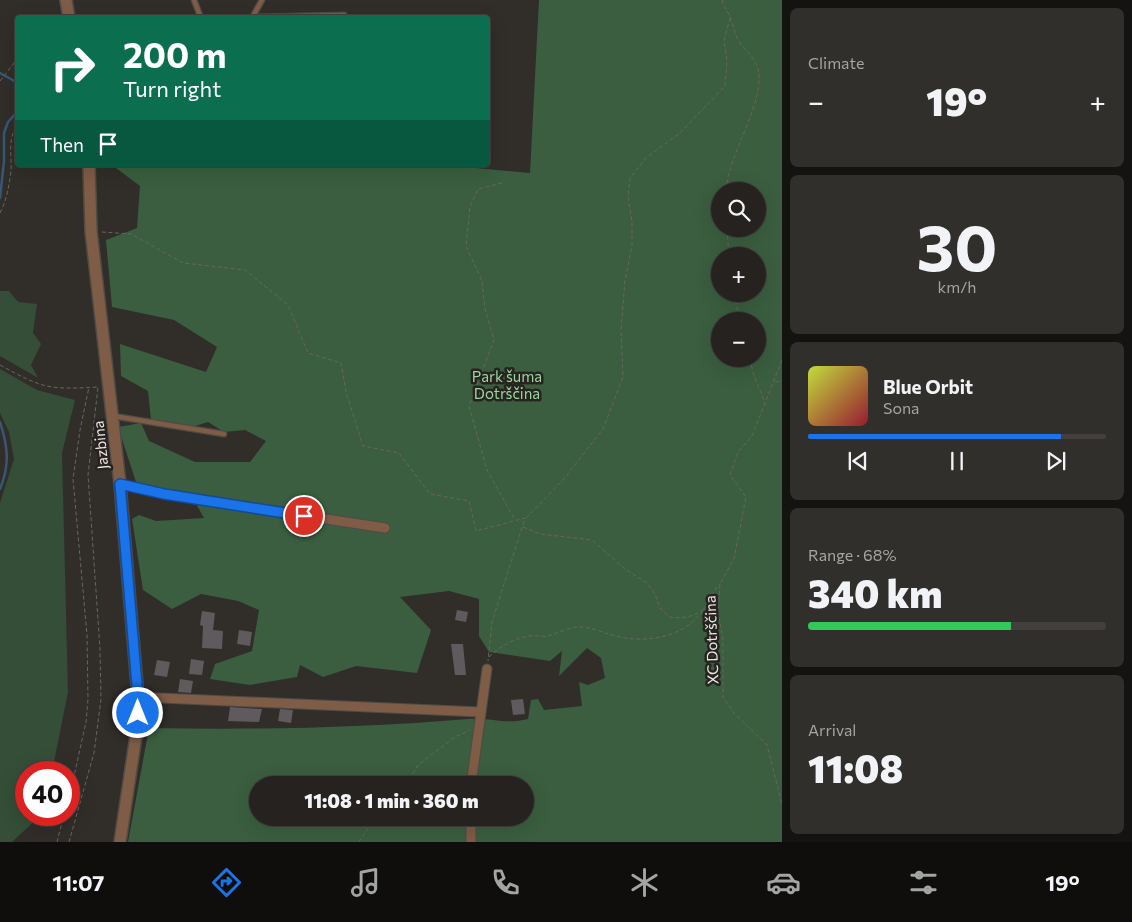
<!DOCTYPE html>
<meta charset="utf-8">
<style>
:root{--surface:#25221f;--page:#312f2c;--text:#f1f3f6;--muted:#a3a4a4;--line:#423f3d;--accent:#1a73e8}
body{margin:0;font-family:Commissioner,sans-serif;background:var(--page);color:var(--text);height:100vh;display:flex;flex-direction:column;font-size:19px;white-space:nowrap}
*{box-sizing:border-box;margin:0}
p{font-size:16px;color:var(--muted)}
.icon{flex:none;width:28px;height:28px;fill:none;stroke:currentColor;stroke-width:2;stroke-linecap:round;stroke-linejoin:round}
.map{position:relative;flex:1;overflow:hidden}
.sheet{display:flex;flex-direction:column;gap:8px;padding:8px;background:#141311;width:350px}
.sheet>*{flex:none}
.top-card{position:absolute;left:15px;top:15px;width:475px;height:152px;border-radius:5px;box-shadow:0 5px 20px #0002,0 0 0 1px var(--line);background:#0b6e4f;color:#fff;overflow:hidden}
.fabs{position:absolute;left:711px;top:182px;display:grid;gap:10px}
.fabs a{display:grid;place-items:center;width:55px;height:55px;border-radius:50%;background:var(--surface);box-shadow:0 5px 20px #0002,0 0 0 1px var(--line);font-size:25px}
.speed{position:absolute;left:15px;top:761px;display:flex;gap:10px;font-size:25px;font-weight:700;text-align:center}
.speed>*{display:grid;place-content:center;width:65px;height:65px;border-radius:50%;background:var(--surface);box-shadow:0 5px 20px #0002,0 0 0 1px var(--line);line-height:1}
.speed .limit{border:8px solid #d22;background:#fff;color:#111}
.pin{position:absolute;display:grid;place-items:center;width:42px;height:42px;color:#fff;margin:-21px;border:2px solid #fff;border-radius:50%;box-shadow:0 1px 5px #0007}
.me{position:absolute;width:55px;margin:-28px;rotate:0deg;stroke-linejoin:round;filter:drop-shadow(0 0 4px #0008)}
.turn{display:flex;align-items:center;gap:18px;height:105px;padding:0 25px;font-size:22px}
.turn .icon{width:65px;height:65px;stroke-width:2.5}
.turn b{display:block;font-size:35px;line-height:42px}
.then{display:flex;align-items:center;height:48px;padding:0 25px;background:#0003;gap:10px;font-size:19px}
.big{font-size:38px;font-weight:800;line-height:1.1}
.sheet .tile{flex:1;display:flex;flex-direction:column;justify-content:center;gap:8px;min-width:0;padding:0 18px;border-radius:8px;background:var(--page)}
.sheet .dial{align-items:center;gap:0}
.dial b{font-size:65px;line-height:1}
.song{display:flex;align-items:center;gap:15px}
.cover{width:60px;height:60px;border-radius:8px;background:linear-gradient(135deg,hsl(70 70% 55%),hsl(350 70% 35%))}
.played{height:5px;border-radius:2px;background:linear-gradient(90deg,var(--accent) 85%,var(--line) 85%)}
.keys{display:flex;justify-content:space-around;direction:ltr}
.heat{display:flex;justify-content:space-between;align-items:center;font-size:28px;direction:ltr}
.charge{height:8px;border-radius:4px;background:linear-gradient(90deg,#34c759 68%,var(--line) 0)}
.trip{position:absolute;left:249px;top:776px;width:285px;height:50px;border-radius:25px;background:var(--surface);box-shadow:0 5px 20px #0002,0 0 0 1px var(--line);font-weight:800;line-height:50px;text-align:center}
.menu{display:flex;height:80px;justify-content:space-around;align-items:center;background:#0f0e0c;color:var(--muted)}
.menu .icon{width:35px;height:35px}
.menu .current{color:var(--accent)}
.menu b{font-size:22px;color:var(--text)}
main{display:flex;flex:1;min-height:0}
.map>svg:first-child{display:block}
</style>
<main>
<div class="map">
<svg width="782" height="842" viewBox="0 0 782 842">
<rect width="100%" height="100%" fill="#312d29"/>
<path fill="#344e37" d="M0,291H9L18,302L37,304L33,333L41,344L31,365L38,378L0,356Z
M0,369L37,390L75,400L62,453L68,692L52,772H26V815H41L12,842H0V503L14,459L9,432L0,413Z"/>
<path fill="#3a5e3f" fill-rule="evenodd" d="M539,0H782V842H128L149,728C256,730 362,728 468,719C491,717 505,725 528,719L531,700L538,699L544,710L582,706L579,682L588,685L605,678L601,658L587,648L559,676L562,651L550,661L489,652L479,636V599L449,591L400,597L431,630L417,673L356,666L323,677L300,665L297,677L250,685L210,679L215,664L252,651L259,610L238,601L201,594L172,609L143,590L132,519L139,515L156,521L204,518L195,502L136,482L118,427L141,423L149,441L195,462H250L266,441L245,430L224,432L208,422L182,430L151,420L148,391L121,376L120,344L206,372L217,347L174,320L112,307L106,240L137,228L140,186L112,165H444L530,173ZM720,191H758V229H720ZM720,256H758V294H720ZM720,321H758V359H720ZM258,785H525V818H258Z"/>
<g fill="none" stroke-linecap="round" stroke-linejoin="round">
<path stroke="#365776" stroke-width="2.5" d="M0,73L18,83
M0,198L4,161V133L8,122L18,111
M0,422C8,447 10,465 0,489"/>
</g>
<path fill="#5f5a5e" d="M457,610L468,612L466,622L455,620Z
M202,611L215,613L213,630L223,631L222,649L202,648L203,626L200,625Z
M239,630L252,632L250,646L237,644Z
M451,644H463L466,675H455Z
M191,659L204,661L202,675L189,674Z
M157,660L170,662L167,677L154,675Z
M180,679L193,681L191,693L178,692Z
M523,699L525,714L513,715L511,700Z
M230,707L262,709L259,722L228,721Z
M280,709L293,710L291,723L278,721Z"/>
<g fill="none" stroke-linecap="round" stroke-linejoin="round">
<g stroke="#4e4b47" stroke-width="7">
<path id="service" d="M194,0L201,18
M253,17L344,15
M252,18L262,0
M113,416L224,434"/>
</g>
<g stroke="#4e4b47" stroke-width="11">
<path id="minor" d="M120,484L164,494L385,528
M138,697L480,712
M471,785L487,669
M471,842V818"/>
</g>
<g stroke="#4e4b47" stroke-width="14">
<path id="tertiary" d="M66,0L69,18
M89,165L91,231L120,484L138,697L137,729L120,842"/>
</g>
<path stroke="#696562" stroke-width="1" stroke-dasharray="4 2.5" stroke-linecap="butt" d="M723,0L722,3C731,15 732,24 737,38C742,48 753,55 757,66C769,96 727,156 726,191
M14,62L18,72
M0,81L18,58
M502,183L478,189L470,206L466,246L482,281L485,309L494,340L469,406L487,470L515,520
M0,213C7,199 9,186 11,171C12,155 7,137 18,125
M727,229L729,256
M102,232L131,234L183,263L245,270L288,305L308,353L341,363L346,392L363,446L399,453L430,494L469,501L476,531L525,518L492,622L488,661
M734,294L740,321
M750,359L753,373L765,403
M782,360L752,436L738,452L730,475L746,497L734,559L720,584L718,612L723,639V697L733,712L767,745L782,804
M0,365C42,388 48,390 97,387
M775,382L782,381
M526,518L563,480L603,429L623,377L621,330L625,280L632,246V222L628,197L630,178L647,157L680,133L725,86L727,61L724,40L731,15
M523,527L540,534L592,540L625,569L647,583L655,594L660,608L669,617C682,619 698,617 707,605C712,599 713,590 720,584
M489,657C500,646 513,639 529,636C535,635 542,637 548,636C558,633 571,626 582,627C594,628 604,633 615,636C649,644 687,637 706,606
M406,785L418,765L455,737L470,730
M69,799L86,722L88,699L87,635L73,479L80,430L89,387
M57,842L64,815
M69,842L94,753L101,699L100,649L88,475L98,387
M359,842L375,818"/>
<use href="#service" stroke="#7f5c46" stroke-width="4.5"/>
<use href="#minor" stroke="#7f5c46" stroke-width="9"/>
<use href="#tertiary" stroke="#7f5c46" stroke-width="11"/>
</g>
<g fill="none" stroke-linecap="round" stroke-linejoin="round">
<g stroke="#114b97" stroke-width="12">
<path id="route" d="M138,713V697L120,484L164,494L304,516"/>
</g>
<use href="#route" stroke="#1a73e8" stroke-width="9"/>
</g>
<g text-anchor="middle" stroke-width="5" stroke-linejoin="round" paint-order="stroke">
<g font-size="15" fill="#9ad6a1" stroke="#272420">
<text x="507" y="382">Park šuma<tspan x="507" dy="17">Dotrščina</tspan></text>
</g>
<g font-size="15" fill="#e9e6e4" stroke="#272420">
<text transform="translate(101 445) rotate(-96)" y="5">Jazbina</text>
<text transform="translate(712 640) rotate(-92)" y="5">XC Dotrščina</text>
</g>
</g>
</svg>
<div class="fabs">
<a><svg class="icon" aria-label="search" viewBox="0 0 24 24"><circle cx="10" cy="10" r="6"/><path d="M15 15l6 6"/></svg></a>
<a>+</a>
<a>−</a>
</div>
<div class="speed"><div class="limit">40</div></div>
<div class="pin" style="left:304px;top:516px;background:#d93025"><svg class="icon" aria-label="arrive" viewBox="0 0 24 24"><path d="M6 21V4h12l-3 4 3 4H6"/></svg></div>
<svg class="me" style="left:138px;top:713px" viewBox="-20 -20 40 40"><circle r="17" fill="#1a73e8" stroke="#fff" stroke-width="3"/><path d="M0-11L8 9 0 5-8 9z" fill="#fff"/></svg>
<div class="trip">11:08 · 1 min · 360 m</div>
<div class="top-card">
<div class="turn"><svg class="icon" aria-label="right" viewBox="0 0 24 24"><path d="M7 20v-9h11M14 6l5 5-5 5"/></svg><div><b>200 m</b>Turn right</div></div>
<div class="then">Then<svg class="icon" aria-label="arrive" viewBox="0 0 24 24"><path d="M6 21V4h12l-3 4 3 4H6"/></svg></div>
</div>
</div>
<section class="sheet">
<div class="tile"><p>Climate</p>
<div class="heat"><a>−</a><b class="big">19°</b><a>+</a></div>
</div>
<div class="tile dial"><b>30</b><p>km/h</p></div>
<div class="tile">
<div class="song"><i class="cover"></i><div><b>Blue Orbit</b><p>Sona</p></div></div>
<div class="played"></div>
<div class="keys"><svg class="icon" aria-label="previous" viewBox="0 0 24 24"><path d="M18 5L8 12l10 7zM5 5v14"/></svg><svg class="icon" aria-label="pause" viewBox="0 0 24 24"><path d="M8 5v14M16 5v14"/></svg><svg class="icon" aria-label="next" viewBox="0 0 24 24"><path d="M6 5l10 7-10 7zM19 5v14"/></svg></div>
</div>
<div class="tile"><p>Range · 68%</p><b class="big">340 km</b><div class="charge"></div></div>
<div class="tile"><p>Arrival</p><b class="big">11:08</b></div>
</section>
</main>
<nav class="menu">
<b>11:07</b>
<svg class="icon current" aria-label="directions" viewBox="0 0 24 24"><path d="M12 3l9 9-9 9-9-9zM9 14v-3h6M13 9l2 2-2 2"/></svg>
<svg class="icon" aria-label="music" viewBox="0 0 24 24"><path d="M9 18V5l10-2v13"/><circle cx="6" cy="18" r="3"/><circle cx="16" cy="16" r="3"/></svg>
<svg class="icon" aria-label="phone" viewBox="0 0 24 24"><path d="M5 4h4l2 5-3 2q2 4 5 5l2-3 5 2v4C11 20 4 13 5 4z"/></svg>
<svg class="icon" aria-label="climate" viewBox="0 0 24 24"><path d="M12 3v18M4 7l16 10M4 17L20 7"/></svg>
<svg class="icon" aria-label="car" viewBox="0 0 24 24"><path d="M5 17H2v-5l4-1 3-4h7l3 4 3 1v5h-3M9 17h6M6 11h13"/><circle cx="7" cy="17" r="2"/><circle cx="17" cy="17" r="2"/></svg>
<svg class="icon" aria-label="filters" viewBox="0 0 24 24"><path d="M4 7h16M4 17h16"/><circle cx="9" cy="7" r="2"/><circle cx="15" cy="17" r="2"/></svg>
<b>19°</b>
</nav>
